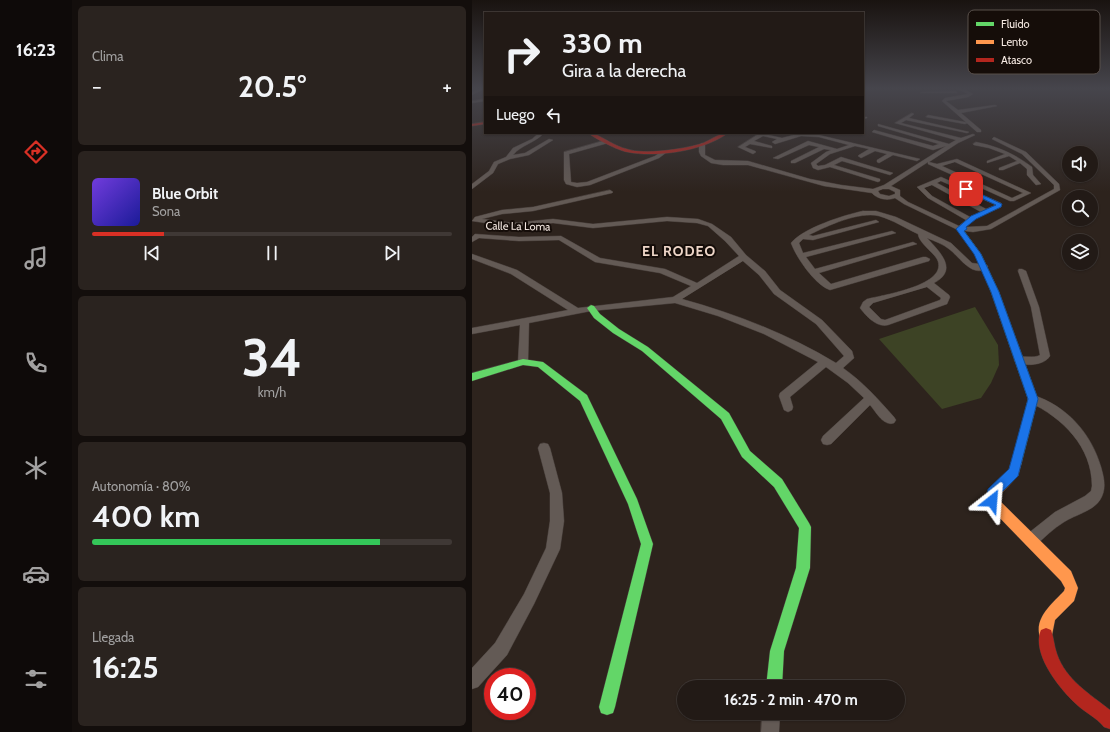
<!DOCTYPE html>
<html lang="es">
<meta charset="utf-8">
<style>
:root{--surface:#221a16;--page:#2a231f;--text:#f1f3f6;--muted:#a2a1a1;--line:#3f3835;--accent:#d93025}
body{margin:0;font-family:Cabin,sans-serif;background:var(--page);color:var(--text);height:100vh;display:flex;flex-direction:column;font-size:15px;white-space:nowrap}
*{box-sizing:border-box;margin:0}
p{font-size:13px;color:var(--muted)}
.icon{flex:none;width:22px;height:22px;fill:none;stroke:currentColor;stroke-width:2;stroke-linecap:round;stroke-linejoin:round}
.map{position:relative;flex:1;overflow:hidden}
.drawer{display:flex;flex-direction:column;gap:6px;padding:6px;background:#130e0c;width:400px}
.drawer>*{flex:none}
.banner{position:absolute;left:12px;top:12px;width:380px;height:122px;border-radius:0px;box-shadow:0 1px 3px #0004,0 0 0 1px var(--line);background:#221a16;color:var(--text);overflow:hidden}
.buttons{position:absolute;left:590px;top:146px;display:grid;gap:8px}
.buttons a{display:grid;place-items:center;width:36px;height:36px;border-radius:50%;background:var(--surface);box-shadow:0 1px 3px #0004,0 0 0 1px var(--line);font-size:20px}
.speed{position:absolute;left:12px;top:668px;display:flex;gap:8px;font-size:20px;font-weight:700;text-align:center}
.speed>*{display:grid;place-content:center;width:52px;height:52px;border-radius:50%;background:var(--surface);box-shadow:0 1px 3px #0004,0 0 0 1px var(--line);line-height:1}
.speed .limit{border:6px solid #d22;background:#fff;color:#111}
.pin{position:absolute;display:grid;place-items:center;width:34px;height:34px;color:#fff;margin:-17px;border-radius:8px;box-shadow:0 2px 6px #0006}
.me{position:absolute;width:44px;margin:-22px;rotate:28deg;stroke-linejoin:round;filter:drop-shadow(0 0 3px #0008)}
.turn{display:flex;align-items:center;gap:14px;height:84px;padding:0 12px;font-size:18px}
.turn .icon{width:52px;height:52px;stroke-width:2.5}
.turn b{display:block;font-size:28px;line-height:34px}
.then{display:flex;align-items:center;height:38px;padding:0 12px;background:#0003;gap:8px;font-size:15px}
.big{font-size:30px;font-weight:800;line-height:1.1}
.drawer .tile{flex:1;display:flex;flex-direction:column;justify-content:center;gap:6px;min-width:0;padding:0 14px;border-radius:6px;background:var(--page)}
.drawer .dial{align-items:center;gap:0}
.dial b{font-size:52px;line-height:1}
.song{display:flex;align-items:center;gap:12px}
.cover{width:48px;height:48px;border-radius:6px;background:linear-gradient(135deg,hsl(260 70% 55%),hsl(240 70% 35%))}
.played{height:4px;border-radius:2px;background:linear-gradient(90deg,var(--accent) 20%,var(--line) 20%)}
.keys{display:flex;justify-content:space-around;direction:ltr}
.heat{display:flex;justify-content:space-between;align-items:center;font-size:22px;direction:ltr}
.charge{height:6px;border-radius:3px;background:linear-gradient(90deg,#34c759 80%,var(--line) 0)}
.trip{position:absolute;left:205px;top:680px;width:228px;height:40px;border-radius:20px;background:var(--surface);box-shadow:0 1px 3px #0004,0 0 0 1px var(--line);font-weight:800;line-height:40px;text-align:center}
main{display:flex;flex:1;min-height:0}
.tab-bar{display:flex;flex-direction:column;width:72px;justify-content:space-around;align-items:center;background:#0e0a09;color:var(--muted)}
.tab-bar .icon{width:28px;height:28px}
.tab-bar .current{color:var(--accent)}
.tab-bar b{font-size:18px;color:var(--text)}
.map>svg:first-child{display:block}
</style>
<main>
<nav class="tab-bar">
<b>16:23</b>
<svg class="icon current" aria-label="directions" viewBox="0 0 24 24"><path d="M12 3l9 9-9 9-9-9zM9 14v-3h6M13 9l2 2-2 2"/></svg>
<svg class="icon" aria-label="music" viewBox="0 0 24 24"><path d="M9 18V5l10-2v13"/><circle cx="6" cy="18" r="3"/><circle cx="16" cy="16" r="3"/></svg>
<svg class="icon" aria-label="phone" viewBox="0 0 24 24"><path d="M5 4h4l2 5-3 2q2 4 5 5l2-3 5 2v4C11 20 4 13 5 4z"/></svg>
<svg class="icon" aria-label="climate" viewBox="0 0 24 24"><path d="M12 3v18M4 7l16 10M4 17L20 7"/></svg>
<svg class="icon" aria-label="car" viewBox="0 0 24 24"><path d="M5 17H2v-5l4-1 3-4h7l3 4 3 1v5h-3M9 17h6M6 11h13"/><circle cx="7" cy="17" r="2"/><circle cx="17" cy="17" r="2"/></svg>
<svg class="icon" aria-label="filters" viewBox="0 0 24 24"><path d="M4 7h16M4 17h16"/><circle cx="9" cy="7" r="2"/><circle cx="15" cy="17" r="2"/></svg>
</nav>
<section class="drawer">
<div class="tile"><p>Clima</p>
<div class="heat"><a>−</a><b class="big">20.5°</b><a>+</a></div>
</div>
<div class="tile">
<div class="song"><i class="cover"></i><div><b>Blue Orbit</b><p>Sona</p></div></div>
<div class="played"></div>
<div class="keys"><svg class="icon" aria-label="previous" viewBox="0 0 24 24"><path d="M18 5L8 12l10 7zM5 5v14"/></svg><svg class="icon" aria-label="pause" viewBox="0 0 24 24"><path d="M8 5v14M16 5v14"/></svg><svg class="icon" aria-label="next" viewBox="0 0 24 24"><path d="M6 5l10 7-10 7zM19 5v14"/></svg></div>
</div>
<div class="tile dial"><b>34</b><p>km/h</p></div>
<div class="tile"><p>Autonomía · 80%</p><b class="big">400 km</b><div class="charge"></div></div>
<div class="tile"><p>Llegada</p><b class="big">16:25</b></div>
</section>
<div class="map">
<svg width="638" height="732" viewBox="0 0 638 732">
<rect width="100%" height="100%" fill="#2d231d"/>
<path fill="#3d4325" d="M503,307L526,345L527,365L519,383L509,398L470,409L407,339Z"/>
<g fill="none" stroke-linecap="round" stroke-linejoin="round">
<g stroke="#463d39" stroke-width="1">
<path id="street" d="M6,89H12L0,95V92Z
M486,89H492L501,94L496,97L474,101L486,110L523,105L525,106L489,113L509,130V132H505L470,101L473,98L496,94Z
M484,91L485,93H448L450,92Z
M13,99V101L0,103V101Z
M440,113L442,114L437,118L497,132L495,133L434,120L429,123L489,138L501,134L503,135L486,143L457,162L465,164L485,159L559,193L542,201H538L456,164V162L419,186L428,190V196L436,202L487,226L494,220L456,198L445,187L469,177L529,203V207L504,218L494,227L515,226L582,189V185L550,154L520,139L522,137L554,152L587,184L588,190L519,229L501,232L486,230L432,204L423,198C415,201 405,199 400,193L352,186L276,165H251L239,163L229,156L227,152V145L230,143L233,145V155L243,160L276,161L338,179L369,185L401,189L412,185L474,146L461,150L400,132L402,130L461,146L467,144L406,126V124L477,144L484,140L423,123ZM483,162L551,193L540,198L470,166ZM469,181L524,205L514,209L465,183ZM460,185L509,212L498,217L460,196L452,188ZM411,189H417L423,192V194L417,196L408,194L406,191Z
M456,115L493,122L495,123L493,124L454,117Z
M391,117H395V118L391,119Z
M67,133H72C63,143 49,145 41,155L53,153L77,139L81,140L57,155L38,159L26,164L21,173L0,189V184L17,171L22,162L34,157L41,148L60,139Z
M288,133L310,138L329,133L347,135L448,159L445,161L421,155L407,163L405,162V160L415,154L403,151L389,158L386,156L387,155L397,149L383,146L358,154L344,164L346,166L353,165L369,157L421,173L418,175L370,161L362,165L408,179V181L406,182L358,167L346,170L341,168L339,163L354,152L359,150L352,149L323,163H319V161L347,147L337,145L306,159L301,158L336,141L365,149L377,145L347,137L329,136L303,144L300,142L305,139L291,136L282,141L300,146V148L278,144L273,147L283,151L284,152L281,154L266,147Z
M134,140L137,142L136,143L97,154L99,182L105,183L115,182L183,156L190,151L195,152L187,158L118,185L105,187L94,184L92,180V152Z
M504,142C525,146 543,154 560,167L561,175L569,184L564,185L555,175V169L548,163L531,170H527V168L545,161L537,156L515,163V161L533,154L517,148L502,145L501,144Z
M138,190L141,192L140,193L61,211L30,214L10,219L41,223L81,219L121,224L195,217L226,219L240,224L259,237L274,255L293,271L308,290L350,320L380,351L382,358L371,368C391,382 406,399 422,417L424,420L422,423C412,427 404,412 398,405L359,444L355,445L351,444L349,440L351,436L392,398L376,383L354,367L318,397L321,407L320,410L316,412L312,410L307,396L308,393L346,362L292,334L246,316L203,303L119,311L57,323L56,362L55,365H47L46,362L48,325L0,334V328L96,310L39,274L0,259V254L45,270L106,308L201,297L219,286L188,273L123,262L87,240L47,241L7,238L0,242V237L3,234L47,237L89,236L128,258L193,269L225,283L267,256L253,241L236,226L225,223L195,221L121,228L81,223L41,227L0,221L3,217L30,210L61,207ZM271,261L287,275L302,294L344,324L372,356L364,363C316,334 264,314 210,299Z
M391,211H404L424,217L479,243L500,263L515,265L516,267C501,280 487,256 477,249C471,244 462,241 455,238C468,252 487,270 462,283L477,295L478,297L475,304L416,325C405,328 394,316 388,308L391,302L395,299C411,295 478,285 465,259C460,251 447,243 446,234C433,228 421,220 407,216C387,211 355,226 337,235L341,236L404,220L407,222L341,240L331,239L327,243L331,253L420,231L424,233L334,257L343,269L441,242L445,244L347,273L359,284L451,257H454L458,259L457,261L358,290C343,285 324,257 319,243C331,228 372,215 391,211ZM455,287L469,298L468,300L413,320L409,319L397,307L401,303Z
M547,269H550L554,271L567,307L578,356C572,366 554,366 544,363L542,360L544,357C551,355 561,359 568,355L559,307L546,271Z
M561,395C595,406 619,433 629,467C632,478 635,489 628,500C621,511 603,515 592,522C582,528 573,537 564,545L559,547L554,545L552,540L554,535L583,512L613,496L619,491L620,486C620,447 591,418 557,402L556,399L557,396Z
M72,443L76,444L78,448L90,493L92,521L88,549L62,604L35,655L6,687L0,689V668L23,643L52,594L74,548L78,521V493L66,448L68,444Z
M290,713H308L307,732H289Z"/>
</g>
<g stroke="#463d39" stroke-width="1">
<path id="fast" d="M486,228H490L509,254L527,292L566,399L550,461L549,465L545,466L541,465L540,461L556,399L519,292L503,254L485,229Z
M119,305L122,306L128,314L147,329L176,347L257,413L278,451L310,479L337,523L339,527L338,568L312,651L310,687H294L298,651L324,568L327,528L302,487L270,457L249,419L170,351L141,333L122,318L115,308Z
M51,359L71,362L115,395L165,499L181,544L143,707L141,713L135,715L129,713L127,707L169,544L156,504L108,401L66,367L51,365L0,381V373Z"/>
</g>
<g stroke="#463d39" stroke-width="1">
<path id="slow" d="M545,456L549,457L550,461L546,476L525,498L599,571L606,588L602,601L583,620L579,640L574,642L569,640C560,619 580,604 592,591L593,588L589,581L520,510L513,499L516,490L537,469L541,457Z"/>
</g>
<g stroke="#463d39" stroke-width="1">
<path id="jam" d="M13,122V124L0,126V124Z
M116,133H121C132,138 143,146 155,149C172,155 211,149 228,144C238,141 246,133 256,133C232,151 184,158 155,152C147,151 122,138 116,133Z
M574,628L579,630C582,638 582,646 585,654C594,680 618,694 638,710V729L632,727C624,717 612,712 603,703C587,688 559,653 569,630Z"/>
</g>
<use href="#street" fill="#635a55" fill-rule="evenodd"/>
<use href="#fast" fill="#63d668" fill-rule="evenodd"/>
<use href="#slow" fill="#ff974d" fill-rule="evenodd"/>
<use href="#jam" fill="#b3261e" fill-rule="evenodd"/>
</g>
<linearGradient id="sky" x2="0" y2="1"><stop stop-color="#191310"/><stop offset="0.46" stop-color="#46454c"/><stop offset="1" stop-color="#46454c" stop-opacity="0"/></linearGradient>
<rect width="638" height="192" fill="url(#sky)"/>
<path fill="#1a73e8" stroke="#114b97" d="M492,188H496L530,204L529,207L504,219L494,227L495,229L492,231L509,254L527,292L566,399L547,472L546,476L526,496L524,505L520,507L516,505L514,501L516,489L537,469L556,399L519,292L502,254L484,229L499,216L524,205L492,190Z"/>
<g text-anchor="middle" stroke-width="4" stroke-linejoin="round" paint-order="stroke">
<g font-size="11" fill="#f7ebe4" stroke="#150d09">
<text transform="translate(46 226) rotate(1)" y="4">Calle La Loma</text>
</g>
<g font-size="14" font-weight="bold" letter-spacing="1" fill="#eed6c8" stroke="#150d09">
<text x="207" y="256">EL RODEO</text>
</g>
</g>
<rect x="496" y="10" width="132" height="64" rx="6" fill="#150d09" stroke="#59504b" stroke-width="1"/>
<rect x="504" y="22" width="18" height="4" fill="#63d668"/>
<rect x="504" y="40" width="18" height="4" fill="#ff974d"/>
<rect x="504" y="58" width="18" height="4" fill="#b3261e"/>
<g font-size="11" fill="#f7ebe4">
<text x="529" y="28">Fluido</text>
<text x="529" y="46">Lento</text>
<text x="529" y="64">Atasco</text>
</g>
</svg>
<div class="buttons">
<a><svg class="icon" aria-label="sound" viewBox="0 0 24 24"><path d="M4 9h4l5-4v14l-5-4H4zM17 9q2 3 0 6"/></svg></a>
<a><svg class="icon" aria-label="search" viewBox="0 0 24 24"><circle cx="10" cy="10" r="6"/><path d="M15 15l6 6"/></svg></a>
<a><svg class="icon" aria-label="layers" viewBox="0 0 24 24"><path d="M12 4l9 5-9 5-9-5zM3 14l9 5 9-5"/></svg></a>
</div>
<div class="speed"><div class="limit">40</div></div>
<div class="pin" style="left:494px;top:189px;background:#d93025"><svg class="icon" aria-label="arrive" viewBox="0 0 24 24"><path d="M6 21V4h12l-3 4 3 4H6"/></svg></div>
<svg class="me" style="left:520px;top:501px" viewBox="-20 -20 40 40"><path d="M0-17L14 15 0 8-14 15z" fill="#1a73e8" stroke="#fff" stroke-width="4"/></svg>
<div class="trip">16:25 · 2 min · 470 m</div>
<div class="banner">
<div class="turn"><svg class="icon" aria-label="right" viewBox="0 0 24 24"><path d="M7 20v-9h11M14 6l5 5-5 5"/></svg><div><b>330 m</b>Gira a la derecha</div></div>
<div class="then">Luego<svg class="icon" aria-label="left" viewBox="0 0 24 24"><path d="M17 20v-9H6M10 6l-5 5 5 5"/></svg></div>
</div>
</div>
</main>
